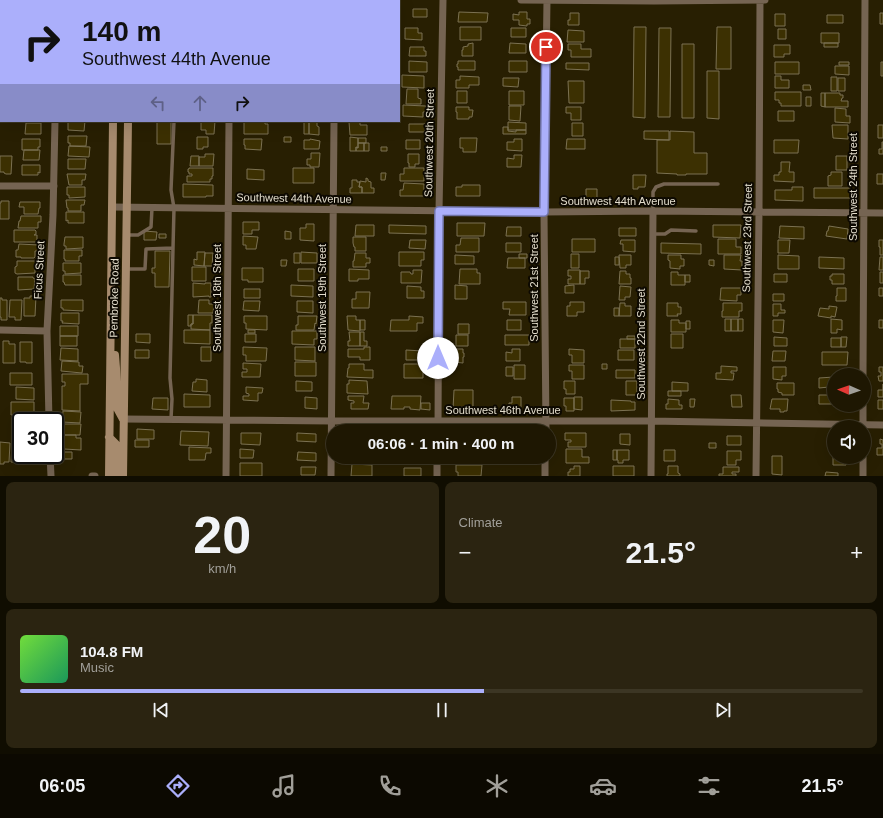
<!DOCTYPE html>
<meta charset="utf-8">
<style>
:root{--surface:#1e1702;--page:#2b2411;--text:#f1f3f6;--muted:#a19f99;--line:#3c3624;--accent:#abaffb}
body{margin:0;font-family:Helvetica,sans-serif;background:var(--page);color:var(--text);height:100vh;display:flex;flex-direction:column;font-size:15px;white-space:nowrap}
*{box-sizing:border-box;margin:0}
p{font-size:13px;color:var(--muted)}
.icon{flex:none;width:22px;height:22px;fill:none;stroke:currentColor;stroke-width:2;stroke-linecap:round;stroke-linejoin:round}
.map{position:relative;height:476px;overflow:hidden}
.sheet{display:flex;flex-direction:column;gap:6px;padding:6px;background:#100d01;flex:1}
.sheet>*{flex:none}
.guide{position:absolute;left:0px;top:0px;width:400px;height:122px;box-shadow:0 4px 16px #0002,0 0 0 1px var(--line);background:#abaffb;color:#111;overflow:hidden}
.needle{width:26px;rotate:272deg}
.tools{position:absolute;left:827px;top:368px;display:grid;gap:8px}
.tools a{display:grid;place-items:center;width:44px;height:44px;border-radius:50%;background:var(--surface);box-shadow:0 4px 16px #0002,0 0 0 1px var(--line);font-size:20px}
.speed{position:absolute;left:12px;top:412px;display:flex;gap:8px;font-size:20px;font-weight:700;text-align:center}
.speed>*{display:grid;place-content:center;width:52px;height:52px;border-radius:50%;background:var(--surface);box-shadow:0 4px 16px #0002,0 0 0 1px var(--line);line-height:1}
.speed .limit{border:2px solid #111;border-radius:6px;background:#fff;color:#111}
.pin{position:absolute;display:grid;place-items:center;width:34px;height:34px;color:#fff;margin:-17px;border:2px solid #fff;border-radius:50%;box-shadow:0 1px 4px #0007}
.me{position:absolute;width:44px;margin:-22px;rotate:0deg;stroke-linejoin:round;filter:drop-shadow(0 0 3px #0008)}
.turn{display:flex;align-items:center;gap:14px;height:84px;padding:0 16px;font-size:18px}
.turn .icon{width:52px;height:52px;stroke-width:2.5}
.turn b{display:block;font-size:28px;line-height:34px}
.lanes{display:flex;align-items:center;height:38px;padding:0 16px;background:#0003;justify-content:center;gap:20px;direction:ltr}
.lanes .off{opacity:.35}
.big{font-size:30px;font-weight:800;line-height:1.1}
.sheet .tile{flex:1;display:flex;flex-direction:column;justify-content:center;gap:6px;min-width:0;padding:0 14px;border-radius:8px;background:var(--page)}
.sheet .dial{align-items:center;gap:0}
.dial b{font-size:52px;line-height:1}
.song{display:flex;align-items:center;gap:12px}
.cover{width:48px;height:48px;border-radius:6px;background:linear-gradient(135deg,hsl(100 70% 55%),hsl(150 70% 35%))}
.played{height:4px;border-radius:2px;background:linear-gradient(90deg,var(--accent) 55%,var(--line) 55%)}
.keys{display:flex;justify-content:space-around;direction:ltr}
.heat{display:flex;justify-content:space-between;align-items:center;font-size:22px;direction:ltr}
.sheet .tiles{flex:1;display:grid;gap:6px;grid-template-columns:1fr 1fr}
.tile:last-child{grid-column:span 2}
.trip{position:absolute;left:326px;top:424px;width:230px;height:40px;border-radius:20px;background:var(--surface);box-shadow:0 4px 16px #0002,0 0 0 1px var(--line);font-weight:800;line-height:40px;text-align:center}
.tabs{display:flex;height:64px;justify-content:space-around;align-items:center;background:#0c0901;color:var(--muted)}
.tabs .icon{width:28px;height:28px}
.tabs .active{color:var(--accent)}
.tabs b{font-size:18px;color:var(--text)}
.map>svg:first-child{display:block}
</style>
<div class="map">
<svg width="883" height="476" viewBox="0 0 883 476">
<rect width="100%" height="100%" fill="#281f02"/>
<path fill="#3c3002" stroke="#7b7152" d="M413,9H427V17H413Z
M459,12L488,13L487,22H458Z
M519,12H527V19H530V24H527V26L519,25V20H513V14L519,15Z
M570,13H579V25H568V20H570Z
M880,13H883V24H880Z
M775,14H785V26H775Z
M827,15H843V23H827Z
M460,27H481V40H460Z
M634,27H646L645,118L633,117Z
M717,27H731V69H716Z
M405,28H418V33H422V40L405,39Z
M511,28H526V37H511Z
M659,28H671L670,117H658Z
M778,29H786V39H778Z
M568,30L584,31V42H567Z
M821,33H839V43H821Z
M473,43V56H462V50H463V47L468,46V44Z
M510,43L526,44V53H509Z
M824,43H838V47H824Z
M568,44H581V49H591V57H571V50H568Z
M682,44H694V118H682Z
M774,45H790V54H784V57H774Z
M410,47H424V51H426V56H409Z
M409,61L427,62V72H409Z
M458,61H475V70H458V67H457V64H458Z
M509,61H527V72H509Z
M775,62H799V74H775Z
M839,62H849V65H839Z
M881,62H883V76H881Z
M566,63H589V70L566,69Z
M835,66H849V75L835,74Z
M707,71H719V119L707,118Z
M402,75L424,76V88L402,87Z
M460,76L479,77V85H469V88H456V80H460Z
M775,76H781V80H789V88H775Z
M831,77H837V91H831Z
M503,78H519L518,87L503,86Z
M838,78H845V91H838Z
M568,81H584V103H569Z
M803,85H810L811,90H803Z
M407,89H418V98L421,99V104H406Z
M457,91H467V103H457Z
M509,91H524V105H509Z
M775,92H801V106H781V103H779V100H775Z
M821,93H825V107L821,106Z
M825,93H840V95H843V98H842L841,101H848V107H825Z
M806,97H811V106H806Z
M403,105L426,106V112H423V117L403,116Z
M509,106H521L520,121L509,120Z
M456,107H469V110H473L472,117H469V119H457V112H456Z
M566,107H581V120H571V113H566Z
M835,108L846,109V116H850V123L835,122Z
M778,111H794V121H778Z
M68,121H85L84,131L68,130Z
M157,121H171V144H157Z
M201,121H215L214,134H206V130H201Z
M244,121H265V124H268V134H244Z
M304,121H309V134H304Z
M309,121H317V126L319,127V135L309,134Z
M349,122H360V125H367V135H350Z
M508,122L526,123V130H508Z
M26,123H41V134H25Z
M572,123H583V136H572Z
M409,124H425V132H409Z
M832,125H848V139L833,138Z
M878,125H883V138H878Z
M503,127H508V131L516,132V130H526V134H503Z
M644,131H669V140L644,139Z
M670,131L694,132V153H707V174H686V175H677V174L657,173V140H670Z
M68,136H87L86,146H70V143H68Z
M197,137H208V147H203V149H197Z
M284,137H291V142H284Z
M350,137L358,138V148L356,147V151H350Z
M358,138H366V143H358Z
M460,138H477L476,152H463V148H460Z
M22,139H40V147H38V150H22Z
M244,139H262L261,150L245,149V145H244Z
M310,139L320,141L319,149H304V140H310Z
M514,139H522V151L507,150V142H514Z
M567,139H585V149H566Z
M406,140H420V149H406Z
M774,140H799L798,153H774Z
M882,142H883V154H879V149H882Z
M358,143H364V151H356V147L358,148Z
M364,143H369V151H364Z
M69,146L90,147L89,157L68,156Z
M381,147H387V151H381Z
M24,150H40L39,160H23Z
M311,153H320L319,167H310V165H307V159H311Z
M205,154H214L213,166H199V157H205Z
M408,154H419V164H415V167H409V163H408Z
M514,155H522L521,167H507V158L514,159Z
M0,156H12L11,174H6L4,173V172H0Z
M191,156H199V166H190Z
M836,156H847V170H836Z
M68,159H86L85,169H68Z
M781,162H790L789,172H794V182L774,181V175H779V172H781Z
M22,165H40V173L38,172V175H22Z
M189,168H213V176H212V179H210V182H187V176H192V174H189V172H188V169H189Z
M293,168H314V183H293Z
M404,168H424V181H400V174H404Z
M247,169L264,170V180L247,179Z
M831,172H842V186H828V176L831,175Z
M381,173H386L385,180H381Z
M67,174H86L85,180H82V185H69Z
M877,174H883V184H877Z
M633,175H646L645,187H638V189H633Z
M366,178L368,179V181L371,182V188H374V193H362V187H359L360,181L366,182Z
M352,180H357V182H360L359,187H362V193H350V188H352Z
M404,183L424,184V196H400V190H403Z
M183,184L213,185V196H206V197H183Z
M462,185H480V196H456V187H462Z
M67,187H85V197L69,198V195H67Z
M792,187H803V201L775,200V190H792Z
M814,188H851V198H814Z
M586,189H597V202H586Z
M66,200H85L84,205H81V211H68V208H67Z
M1,201H9V219H0V203H1Z
M20,202H40V208H39L38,214H24V207H19Z
M66,212H84V223H68V220L66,221Z
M21,216H41V222H38V228H18L19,221H20Z
M243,222H259V230H252V234H243Z
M457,223H485L484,236H457Z
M306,224H314V241L300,240V228H306Z
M356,225H374V236H355Z
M389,225L426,226V234L389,233Z
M713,225H741L740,238L713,237Z
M780,226L804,227V239L779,238Z
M829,226L848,229L847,239L826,236L827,231H828Z
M507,227H521V236H506Z
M619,228H636V236H619Z
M14,230H35L36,231V234L34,235H37V242H14Z
M144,231L157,232L156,240H144Z
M285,231L291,232V239H285Z
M159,234H166V238H159Z
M243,236L258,237L256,249H246V245H243Z
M65,237H83V248L66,249V246H64V244Z
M353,237H366V251H355V247H354L353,243Z
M461,238H479V252H456V245H460Z
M572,239H595V252H572Z
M718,239H736V247H741V254H718Z
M410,240H426L425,249L409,248Z
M621,240H635V252L623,251V244H620Z
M778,240H790L789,253H778Z
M879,240H883V255H880V247H879Z
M506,243H521V252H506Z
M661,243L701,244V254L661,253Z
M19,244L39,245L38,251H35V257L34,258H21V257H16V250H18Z
M64,250H82V256H79V261H65V259H64Z
M155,251H170L169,287H155V273H152V268H155Z
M197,252H205L204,266L194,265V259L197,260Z
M301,252L317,253V263H301Z
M399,252H424V260H421V266H399Z
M205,253H213L212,266H204Z
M294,253H300V263H294Z
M355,253H366V258H370V263H366V267H353V261H354Z
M519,254H527V258H519Z
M571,254H579V268H571Z
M455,255L474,256V264H455Z
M619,255H631V265H626V268H620Z
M668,255H681V259H684V266H680V269L670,268V261L668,260Z
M724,255H741L740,261H742V270L724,269Z
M778,255L799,256V269H778Z
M615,257H619V265H615Z
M819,257L844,258V269L819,268Z
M880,257H883V270H879Z
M508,258H525V268H507Z
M281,260H287L286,266H281Z
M709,260H714V266L709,265Z
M17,261H38V265H37V267H35V273L17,274L15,273V267L17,266Z
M63,263H81V273L65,274V271H63Z
M192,267H206V281H192Z
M242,268H263V282H248V280H242Z
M298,269H314V281H298Z
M349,269L369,270V279H358V281H349Z
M460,269H477V273H480V284H459Z
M413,270H422L421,283H401V272H410L411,274H413Z
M568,270H580V284H568V279H571V276H568Z
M580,271H589V278H585V284H580Z
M620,271H626V274H630V278H631V284H619Z
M671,272H678V275H685V285H671Z
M880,272H883V283H880Z
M774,274H787V282H774Z
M832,274H844V284H832V280H830V276H832Z
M63,275H81V285H65L64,282H63Z
M685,275H690V282H685Z
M18,277H33V278L35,279L34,289L18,290Z
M193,283L205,284V283H211V297H209V296L193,297Z
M291,285L313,286V297L291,296Z
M455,285L467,286V299H455Z
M574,285V293H565V286Z
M407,286L421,287V291H424V298H407Z
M620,286L631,287L630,297H625V300H619Z
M721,288H741V295H737V301L720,300Z
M837,288H846V301H836V296H837Z
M879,288H883V296H879Z
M244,289H260V298H244Z
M356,292H370L369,308H352V299H356Z
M773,294H784V301H773Z
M30,296H36L35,316H24V298H30Z
M0,298H2V300H7V320H1V317H0Z
M10,300H22L21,320H15V317H9Z
M61,300H83V311L63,310V308H61Z
M199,300H209V304H214L213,313H198Z
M244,301H260L259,311L243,310Z
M297,301H313V313L297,312Z
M503,302H526V315H509L510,309H503Z
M570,302H584V312H577V316H567V306H570Z
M620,303H625V306H631V316H619Z
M667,303H678V307H681V314H677L678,316H667Z
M723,303H742V311H739V317H722V311H723Z
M773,304H781V310H785V313H778V316H773Z
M829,306L837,307L835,317L831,316V318L818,316L820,308L829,309Z
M614,308H619V316H614Z
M61,313H79V324L62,323L63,321H61Z
M188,315H193V324H191V326H188Z
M193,315H212V323H210V330L191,329V324H193Z
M244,316H267V330L246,329V323H244Z
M298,316H317L316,324L315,323L314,330H296V325H298Z
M347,316H356V320H360V331L348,330Z
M409,316L423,317V323H417V331H390L391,320H409Z
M725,319H731V331H725Z
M731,319H738V331H731Z
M738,319H743V331H738Z
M831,319L842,320V330L837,329V333H831Z
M360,320H365V330H360Z
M507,320H521V330H507Z
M671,320H679V323H686V332H671Z
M773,320H784L783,333L773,332Z
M879,320H883V328H879Z
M686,321H690V329H686Z
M458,324H469V334H458Z
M60,326H78V336H60Z
M184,330H210V344L184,343Z
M248,330H255V333H248Z
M292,331H317V339H314V345L292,344Z
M349,332H360V346H348V341H350Z
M360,332H364V341H367V346H360Z
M136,334H150V343L136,342Z
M245,334H256V342H245Z
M671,334H683V348H671Z
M456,335H468V346H456Z
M505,335H529V345H505Z
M60,336H77V346H60Z
M627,336H635V339H627Z
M774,337L787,338V346H774Z
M841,337H847L846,347H841Z
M831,338H841V347H831Z
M620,339H635V348H620Z
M3,341H9V344H15V363H3Z
M20,342H32V363H26V362H20Z
M201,347H211V361H201Z
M243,347L267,348L266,361H246V355H243Z
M295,347H315V361L295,360Z
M364,347H370V360H360V357H348V349H364Z
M61,348L78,349V361L60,360Z
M453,349H463V353H464V357H463V363L454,362Z
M512,349H520V361H506V352L512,353Z
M569,349L584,350V363H572V355H569Z
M135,350H149V358H135Z
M406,350L423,351V360H406Z
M618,350H634V360H618Z
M773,351H786L785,361H772Z
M822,352H848L847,365H822Z
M62,361L79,362V366H83L82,373L61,371Z
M295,362H316V376H295Z
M243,363L261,364L260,377H242V372H247V369H243Z
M349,364H364V370H373V378L347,377L348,368H349Z
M404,364H423V378H404Z
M602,364H607V369H602Z
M514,365H525V379H514Z
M569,365H584V379H572V371H569Z
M721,366L737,367V371H731V373H734L733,380L716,379V373H721Z
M506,367H513V376H506Z
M773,367H786V376H782V380L773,379Z
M879,367H883V381H879L878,376H881V372H879Z
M616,370H635V378H616Z
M10,373H32V385H10Z
M62,374H88V384H80V411L62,410V386H65V382H62Z
M834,377V404H819V395H829V387L819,388V378Z
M196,379L207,380V392L192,391L193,382H196Z
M349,380L367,381L368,394L347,393V384H349Z
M296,381L312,382V391H296Z
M564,381H575V394H566V389H564Z
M626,381H637V395H626Z
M672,382L688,383V391H672Z
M777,383H794V395H782V393L778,392V389H777Z
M883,384V397H878V390H883Z
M16,387L34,388V400L16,399Z
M246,387L263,388L262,393H258V401L243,400V396H249V394L246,393Z
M454,390H473V409H466V407H461V409H453Z
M668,391H681V396H668Z
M184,394L210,395V407H184Z
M731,395H741L742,407H732Z
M348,396H364L363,403H369L368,409H351V403H354V401L348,400Z
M392,396H421L420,410L410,409V407H404V409H391Z
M305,397L317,398V409L305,408Z
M512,397H521V408H509V403H512Z
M574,397H582V410L574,409Z
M153,398H168V410L152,409Z
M564,398H574V411H566V406H564Z
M668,399L679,400V405H682V409H666V404H668Z
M690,399H695L694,407H690Z
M772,399H788L787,411H784V412H780V409H770Z
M611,400L631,401V402H635V410L611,411Z
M878,400H883V409H878Z
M11,402H34V415H11Z
M421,403H430V410L421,409Z
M63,411L81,412L80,423L62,422Z
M17,418L35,419V421H21V432H17Z
M63,424H81L80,435H63Z
M137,429L154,430V439H137Z
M181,431L209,432L208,446L180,445Z
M241,433H261L260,445L241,444Z
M297,433L316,434V442L297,441Z
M565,433H586V447H568V442H571V440H565Z
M620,434H630V445L620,444Z
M64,435H76V438H81V450L64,449Z
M727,436H741V445H727Z
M880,439L883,440V455H877V448H882V444H880Z
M135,440H149V447H135Z
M0,442L10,443L9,462H4V464H0Z
M709,443H716V448H709Z
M12,444H21V455H24V463L11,462Z
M189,447L211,448V453H206L205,460H189Z
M240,449L254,450L253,458H240Z
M566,449H582V457H589V463H566Z
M613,450H617V460H613Z
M617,450H629V460H623V463H618V460H617Z
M664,450H675V461H664Z
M727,451H741V460H736V465H727Z
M833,451H834V457H844V460H846V465H833Z
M58,452H72V459H58Z
M298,452L316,453V461L297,460Z
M26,455H38V462H26Z
M772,456H782V475L772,474Z
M347,457H361V459H347Z
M458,457H468V462H458Z
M500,457H521V463H500Z
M240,463H262V476H240Z
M352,464L372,465V476H351Z
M456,465H482L481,476H458V472H456Z
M574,466H580V476H568V472H570V469H574Z
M613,466H634V476H613Z
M668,466H678V473L680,474V476H667V474H668Z
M301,467H316L315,475H301Z
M723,467H739V472H732V474H736V476H719V474H723Z
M404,468H421V476H404Z
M826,472L838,473V476H825Z"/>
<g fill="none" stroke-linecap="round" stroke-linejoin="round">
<path stroke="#756452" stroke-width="3.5" d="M176,1L177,0
M653,210V192L656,187L664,184H718
M653,234H665L671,230L696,231
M127,235H138L151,227L152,208
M126,269H145L146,249L173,248L174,208L171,190L174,121
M171,419L172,399L170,378L173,248"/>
<path stroke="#756452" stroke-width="7" d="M521,0L654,1L765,0
M230,1V0
M335,1V0
M0,41H1
M0,186H54
M112,207L544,212L653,211L883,213
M0,330L47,331
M863,375L865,0
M123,419L332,421H651L883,425
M49,421L47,331L53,215L55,121
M863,427V405
M438,431L439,211L443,0
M546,431L544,212L547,0
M50,455L51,476
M92,476H95
M226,476L229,121
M331,476L334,121
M437,476V457
M545,476V457
M651,476L653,211
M756,476L759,212L760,0
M863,476V457"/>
<path stroke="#a78b6e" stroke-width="8" d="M114,1V0
M130,1V0
M115,355L116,368L117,408L123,419
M109,437L116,444V476
M109,476L113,121
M123,476L128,121"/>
</g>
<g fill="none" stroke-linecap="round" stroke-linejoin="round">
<g stroke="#6f72a3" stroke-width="10">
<path id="route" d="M438,358L439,211L544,212L546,47"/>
</g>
<use href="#route" stroke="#abaffb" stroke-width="7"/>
</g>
<g text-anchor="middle" stroke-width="4" stroke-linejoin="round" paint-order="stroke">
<g font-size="11" fill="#e3ddcc" stroke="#0d0901">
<text transform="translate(429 143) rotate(-89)" y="4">Southwest 20th Street</text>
<text transform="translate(853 187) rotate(-90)" y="4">Southwest 24th Street</text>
<text transform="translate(294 198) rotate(1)" y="4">Southwest 44th Avenue</text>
<text x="618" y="205">Southwest 44th Avenue</text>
<text transform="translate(747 238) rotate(-89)" y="4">Southwest 23rd Street</text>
<text transform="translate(39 270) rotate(-87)" y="4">Ficus Street</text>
<text transform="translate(534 288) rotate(-90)" y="4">Southwest 21st Street</text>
<text transform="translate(114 298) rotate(-89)" y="4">Pembroke Road</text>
<text transform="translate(217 298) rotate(-90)" y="4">Southwest 18th Street</text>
<text transform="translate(322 298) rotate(-90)" y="4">Southwest 19th Street</text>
<text transform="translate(641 344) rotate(-90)" y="4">Southwest 22nd Street</text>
<text x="503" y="414">Southwest 46th Avenue</text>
</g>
</g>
</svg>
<div class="tools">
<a><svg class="needle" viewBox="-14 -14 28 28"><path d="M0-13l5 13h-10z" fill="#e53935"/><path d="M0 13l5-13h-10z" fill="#a19f99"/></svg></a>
<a><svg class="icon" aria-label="sound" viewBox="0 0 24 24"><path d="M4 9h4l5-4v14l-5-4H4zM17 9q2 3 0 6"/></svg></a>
</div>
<div class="speed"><div class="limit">30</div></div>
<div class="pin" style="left:546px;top:47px;background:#d93025"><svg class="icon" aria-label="arrive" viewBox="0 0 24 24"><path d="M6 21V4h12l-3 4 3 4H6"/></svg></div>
<svg class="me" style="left:438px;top:358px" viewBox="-20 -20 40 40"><circle r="19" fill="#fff"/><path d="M0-13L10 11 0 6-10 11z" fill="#abaffb"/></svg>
<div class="trip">06:06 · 1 min · 400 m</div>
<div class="guide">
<div class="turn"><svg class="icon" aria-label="right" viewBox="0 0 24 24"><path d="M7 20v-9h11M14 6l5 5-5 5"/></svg><div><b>140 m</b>Southwest 44th Avenue</div></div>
<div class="lanes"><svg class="icon off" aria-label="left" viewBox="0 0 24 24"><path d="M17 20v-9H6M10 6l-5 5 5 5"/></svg><svg class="icon off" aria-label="ahead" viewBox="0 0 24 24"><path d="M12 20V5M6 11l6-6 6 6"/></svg><svg class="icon" aria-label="right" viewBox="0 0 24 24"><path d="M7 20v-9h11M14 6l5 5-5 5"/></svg></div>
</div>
</div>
<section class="sheet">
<div class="tiles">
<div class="tile dial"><b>20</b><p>km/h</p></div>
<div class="tile"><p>Climate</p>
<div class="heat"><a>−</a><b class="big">21.5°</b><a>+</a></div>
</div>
<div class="tile">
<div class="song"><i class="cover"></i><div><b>104.8 FM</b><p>Music</p></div></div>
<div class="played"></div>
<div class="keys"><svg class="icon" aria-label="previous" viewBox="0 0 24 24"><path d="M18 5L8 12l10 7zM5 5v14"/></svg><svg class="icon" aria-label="pause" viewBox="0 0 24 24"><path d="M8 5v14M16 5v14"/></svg><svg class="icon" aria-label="next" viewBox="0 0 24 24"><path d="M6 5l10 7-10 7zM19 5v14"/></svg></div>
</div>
</div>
</section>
<nav class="tabs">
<b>06:05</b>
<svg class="icon active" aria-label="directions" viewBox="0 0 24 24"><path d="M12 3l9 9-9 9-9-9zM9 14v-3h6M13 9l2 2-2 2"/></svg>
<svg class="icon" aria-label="music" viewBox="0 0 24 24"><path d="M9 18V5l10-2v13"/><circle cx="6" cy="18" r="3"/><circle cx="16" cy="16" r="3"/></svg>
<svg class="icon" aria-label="phone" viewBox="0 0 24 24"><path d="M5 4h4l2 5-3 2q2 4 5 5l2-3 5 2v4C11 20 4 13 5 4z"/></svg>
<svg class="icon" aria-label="climate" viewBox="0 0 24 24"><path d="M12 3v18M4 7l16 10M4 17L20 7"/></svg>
<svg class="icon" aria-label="car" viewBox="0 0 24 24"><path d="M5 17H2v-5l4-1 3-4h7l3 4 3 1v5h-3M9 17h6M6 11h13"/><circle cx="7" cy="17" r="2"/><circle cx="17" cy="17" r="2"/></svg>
<svg class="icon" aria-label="filters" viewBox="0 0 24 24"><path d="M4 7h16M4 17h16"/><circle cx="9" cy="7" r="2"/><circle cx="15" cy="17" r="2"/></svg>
<b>21.5°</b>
</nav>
